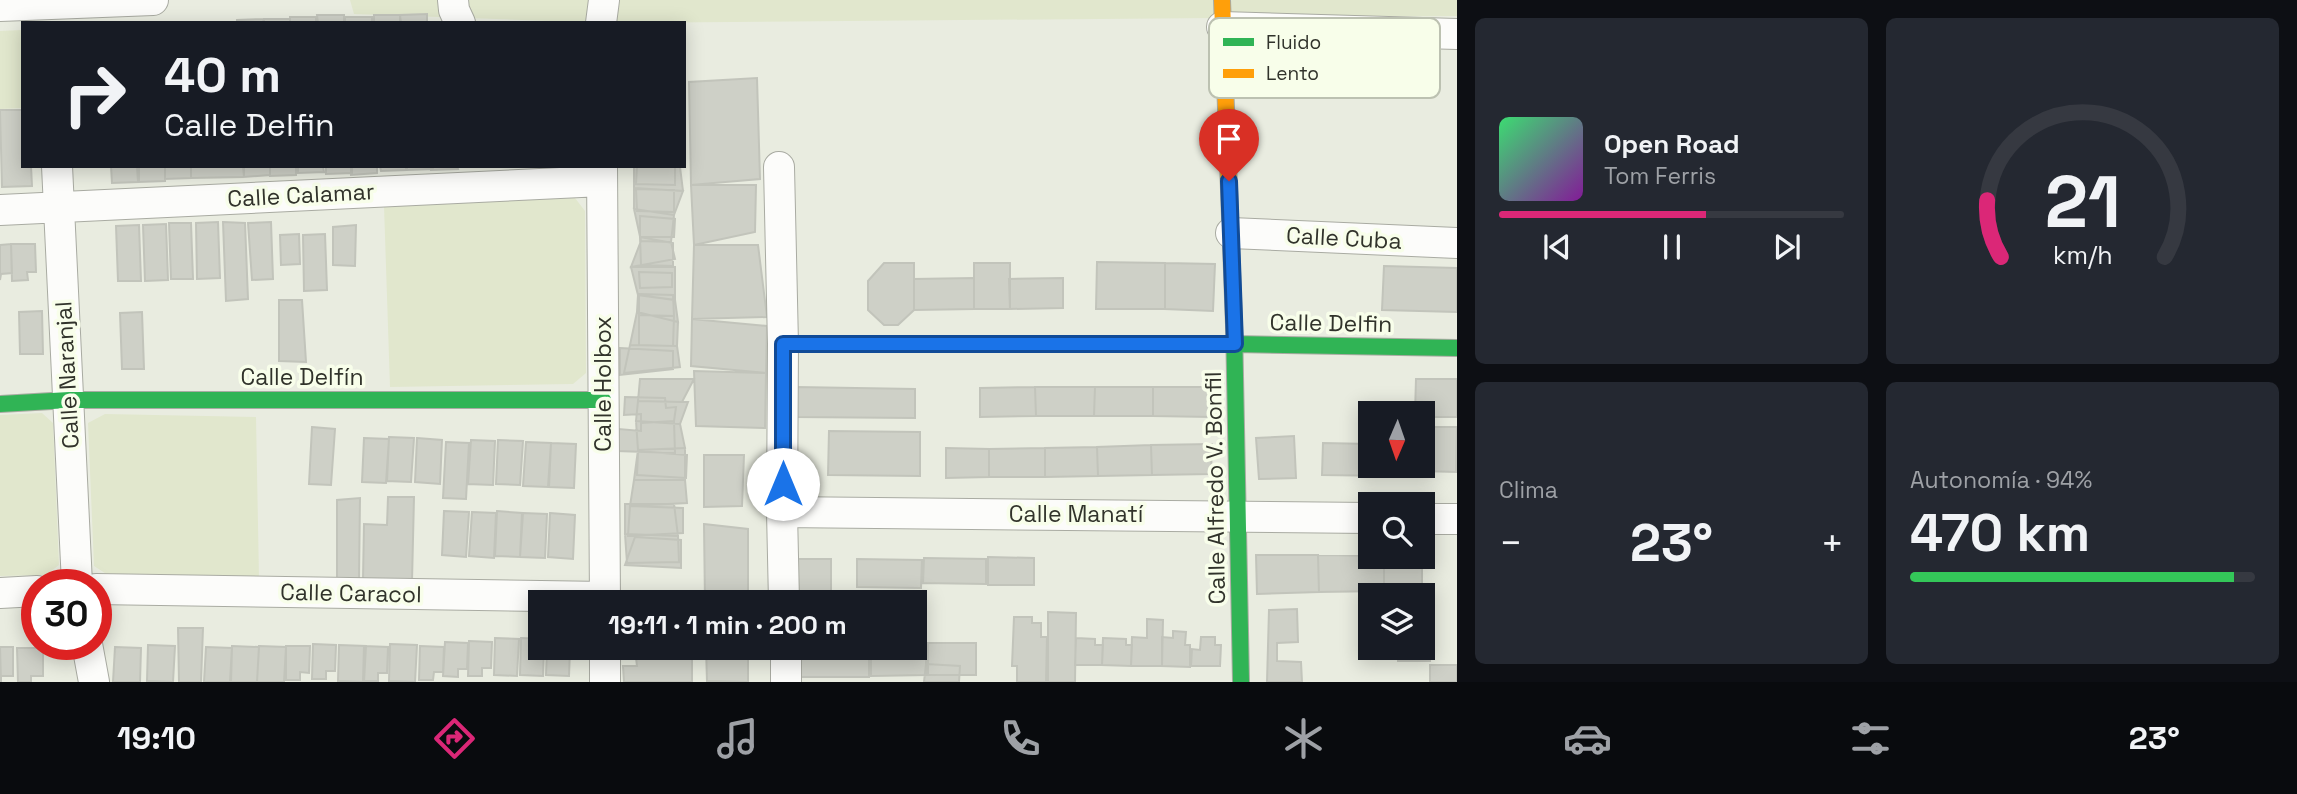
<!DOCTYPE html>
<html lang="es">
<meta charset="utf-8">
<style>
:root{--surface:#171b24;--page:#242831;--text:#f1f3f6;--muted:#9ea1a6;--line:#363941;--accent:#db2777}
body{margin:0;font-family:"Space Grotesk",sans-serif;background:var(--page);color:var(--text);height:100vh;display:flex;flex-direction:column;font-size:26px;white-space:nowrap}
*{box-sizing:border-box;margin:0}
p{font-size:23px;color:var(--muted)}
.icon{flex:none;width:38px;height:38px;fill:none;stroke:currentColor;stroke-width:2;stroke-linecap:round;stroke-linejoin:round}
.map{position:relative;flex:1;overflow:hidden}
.side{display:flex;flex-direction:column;gap:18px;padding:18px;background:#0d0f14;width:840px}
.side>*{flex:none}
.top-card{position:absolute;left:21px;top:21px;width:665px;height:147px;border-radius:0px;box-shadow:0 4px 18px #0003;background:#171b24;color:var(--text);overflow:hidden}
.needle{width:46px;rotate:182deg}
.controls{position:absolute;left:1358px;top:401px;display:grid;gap:14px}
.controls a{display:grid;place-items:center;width:77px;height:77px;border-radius:0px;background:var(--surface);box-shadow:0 4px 18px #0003;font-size:35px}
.speed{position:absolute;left:21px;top:569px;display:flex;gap:14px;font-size:35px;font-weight:700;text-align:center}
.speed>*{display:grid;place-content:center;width:91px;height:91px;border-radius:50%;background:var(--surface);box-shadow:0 4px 18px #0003;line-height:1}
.speed .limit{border:10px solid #d22;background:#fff;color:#111}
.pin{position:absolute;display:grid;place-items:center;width:60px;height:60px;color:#fff;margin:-72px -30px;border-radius:50% 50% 50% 0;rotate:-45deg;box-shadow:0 0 7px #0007}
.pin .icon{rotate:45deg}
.me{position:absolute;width:77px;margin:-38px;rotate:0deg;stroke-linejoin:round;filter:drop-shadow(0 0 5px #0008)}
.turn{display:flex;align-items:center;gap:24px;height:147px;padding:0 28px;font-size:32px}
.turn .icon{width:91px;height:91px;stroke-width:2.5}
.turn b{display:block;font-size:49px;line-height:60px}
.big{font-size:52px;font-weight:600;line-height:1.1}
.side .widget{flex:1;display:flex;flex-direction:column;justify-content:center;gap:10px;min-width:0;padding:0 24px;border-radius:10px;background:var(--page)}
.side .dial{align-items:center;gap:0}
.dial svg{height:182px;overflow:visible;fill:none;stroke:var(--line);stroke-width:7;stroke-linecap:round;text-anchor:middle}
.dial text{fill:var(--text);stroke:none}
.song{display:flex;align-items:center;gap:21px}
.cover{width:84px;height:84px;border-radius:10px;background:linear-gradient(135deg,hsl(140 70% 55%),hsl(290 70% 35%))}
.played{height:7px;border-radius:4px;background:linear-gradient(90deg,var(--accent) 60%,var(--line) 60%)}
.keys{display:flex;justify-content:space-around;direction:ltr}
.heat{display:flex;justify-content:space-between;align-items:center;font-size:38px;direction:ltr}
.charge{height:10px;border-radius:5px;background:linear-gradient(90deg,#34c759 94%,var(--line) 0)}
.side .tiles{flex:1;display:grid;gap:18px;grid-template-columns:repeat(2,1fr)}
.trip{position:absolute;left:528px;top:590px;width:399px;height:70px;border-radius:0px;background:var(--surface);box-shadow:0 4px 18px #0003;font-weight:600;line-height:70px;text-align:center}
.dock{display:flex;height:112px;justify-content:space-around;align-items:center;background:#090b0e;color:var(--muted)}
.dock .icon{width:49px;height:49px}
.dock .on{color:var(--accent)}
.dock b{font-size:32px;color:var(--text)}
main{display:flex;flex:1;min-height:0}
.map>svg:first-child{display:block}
</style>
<main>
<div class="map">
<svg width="1457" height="682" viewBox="0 0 1457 682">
<rect width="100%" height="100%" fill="#e9ece0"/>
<path fill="#e1e7cd" d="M350,0H1457V16L608,23L354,14Z
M22,30L23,108L0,109V31Z
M575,198L585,211L586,373L573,384L390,387L384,206Z
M42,413L53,423L59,565L46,575L0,576V415Z
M105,414L256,417L259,578L108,575L94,566L88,423Z"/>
<path fill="#ced0c7" stroke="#c2c4bb" stroke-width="2" d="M427,14V23H401L400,15Z
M317,15H344V23H318Z
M374,15H400V23H374Z
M290,17H316V23H290Z
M345,17H372V23H345Z
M263,19L264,23H237V20Z
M264,19H290V23H264Z
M757,78L760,179L691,185L689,82Z
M0,110H23V166H31L32,186L2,187Z
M111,166H137L138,182L112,183Z
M139,166H165V181L139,182Z
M165,166H191V178L165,179Z
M191,166H243L244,177L191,178Z
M244,166H270V175L244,177Z
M270,166H296V175L270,176Z
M298,166H323L324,172L298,173Z
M326,166H352V173L326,174Z
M351,166H377V173L351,175Z
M380,166H406V170L381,171Z
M407,166H432L433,169L407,170Z
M431,166H457L458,169L431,170Z
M634,166L680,167L683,191L634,188Z
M637,166H675V185L636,184Z
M691,185H756L755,232L694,245Z
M634,188L683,191L674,215L634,209Z
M636,189L674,190V212L637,211Z
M634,209L674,215L671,242L641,241Z
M640,216L675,219L674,237H640Z
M218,222L220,278L197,279L196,223Z
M223,222L245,223L248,299L226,301Z
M271,222L273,279L252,280L248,223Z
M169,223H191L193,279H171Z
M166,224L168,280L145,281L143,225Z
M139,225L141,281H118L116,226Z
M356,225L355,266L333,265V227Z
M299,234L300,264L281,265L280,235Z
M325,234L327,290L304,291L303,235Z
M640,237L673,243V266L641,265Z
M641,241L671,242L675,259L631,267Z
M11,244H35L36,272H27L28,280L12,281Z
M11,244L12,273L1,274L0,280V245Z
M694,245H758L767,317L692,319Z
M1097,262L1165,263V309H1096Z
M884,263H914V310L898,325H884L868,310V281Z
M974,263H1010V309H974Z
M1165,263L1215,264L1213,311L1165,309Z
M1384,266L1457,268V312L1382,310Z
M631,267H675V300L638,295Z
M639,272L672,273V287L640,288Z
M974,278V309L914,310V279Z
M1063,278V308L1010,309L1009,279Z
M639,294L673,295L674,316L639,315Z
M638,295L675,300L678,322L637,312Z
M279,300H302L306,362L279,361Z
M42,311L43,354H20L19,312Z
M142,312L144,369H122L120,313Z
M637,312L678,322L677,346L630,345Z
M639,315L674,316L673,346L639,345Z
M692,319L767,326L766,373L691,366Z
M630,345L677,346L680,367L624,373Z
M620,348L673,351V369L620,375Z
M694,371L766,373L765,428L696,426Z
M640,379H694L682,402L638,401Z
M1416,379H1457V417H1423V413H1415Z
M796,387L915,389V418L795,417Z
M1035,387H1095L1094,416H1036Z
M1035,387L1036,416L980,417V388Z
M1095,387H1153V416H1094Z
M1153,387H1212L1211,417L1153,416Z
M625,397L665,398L666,408L676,407L674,421L641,423V414L624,415Z
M638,401L682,402H688L680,424L636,421Z
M636,421L680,424L685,448L638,450Z
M674,421L675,453L617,451L619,429L641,431V423Z
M312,427L335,429L331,485L309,484Z
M1423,427H1457L1456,472L1421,471V466H1423Z
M829,431L920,432V476L828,475Z
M1294,436L1296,478L1259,479L1256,438Z
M389,437L414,438L411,482L387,481Z
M364,438L389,439L386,483L362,482Z
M417,438L442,440L440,484L415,482Z
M471,440L495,441L493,485L468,484Z
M498,440L523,441L520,485L496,484Z
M446,442L469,443L466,499L443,498Z
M526,442L551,443L548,487L523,486Z
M551,443L576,444L574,488L549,487Z
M1323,443L1370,444V466H1390V476L1322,475Z
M1212,444L1211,474L1152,475L1151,445Z
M1151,445L1152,475L1098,476L1097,447Z
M1097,447L1098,476L1045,477V448Z
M685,448V480H634L638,450Z
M946,448L989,449V477L946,478Z
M1045,448V477H989V449Z
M638,451L687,455L686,478L637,475Z
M704,455H744L742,506L704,507Z
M634,480H685L687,503L630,506Z
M388,497H414L412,581L363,580L364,524L387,525Z
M360,498L359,579L337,578V500Z
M625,504H674L678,536L625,534Z
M630,506L683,508V533L628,536Z
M444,511L469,512L466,557L442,555Z
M497,511L522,513L520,557L495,556Z
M472,512L496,513L494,558L469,556Z
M523,513L547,514L545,558L520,557Z
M550,513L575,515L573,559L548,557Z
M704,524L748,529V602H705Z
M625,534L678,536L679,562L627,563Z
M635,537L681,540V568L625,565Z
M1256,555H1318L1319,592L1257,594Z
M1318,555L1384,556V591L1319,592Z
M1384,556H1422V595H1384Z
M988,557L1034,558V585H988Z
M924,558L986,559V584L923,583Z
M797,559H831V602H797Z
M857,559L922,560L921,588L857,587Z
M671,594L672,602H635V597Z
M1297,609L1298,642L1277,643V661L1301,662L1302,682H1267L1269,610Z
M1048,612L1076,613L1075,682H1048Z
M1014,617H1032V623H1041V637H1047L1046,682H1017V666H1012Z
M1147,619L1163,620L1162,666H1131L1132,637L1147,638Z
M1423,627H1431L1430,661H1398V648H1423Z
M178,628H203L201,682H179Z
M1173,631L1186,632L1185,645H1190V667L1162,666V637L1173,638Z
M1201,637H1215V645H1221L1220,666H1191L1192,649L1200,650Z
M495,638L519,639L517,676L494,675Z
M521,638L541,639V648H544L543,676L520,675Z
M1076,638L1095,639V645H1103L1102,665H1075Z
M1103,638L1126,639V645H1132L1131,666L1102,665Z
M469,641L492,642L491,668H482V676H468Z
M445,642L468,643L467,669H458V677L443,676Z
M928,643H976V675H928Z
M313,644L336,645L335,671H326V679H312Z
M390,644L417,645L415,682L389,681Z
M915,644H926V675L871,676V648H915Z
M148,645L175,646L173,682L147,681Z
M339,645L366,646L364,682L338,681Z
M232,646L259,647L257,682H230Z
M259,646L286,647L284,682H257Z
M286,646H310L309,673L300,672V680H286Z
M364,646L388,647L387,673H378V681H363Z
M420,646L444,647L443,672H434L433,680H419Z
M0,647H13V676H1V682Z
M115,647L141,648L140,682H113Z
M206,647L232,648L231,682H204Z
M17,648H43V676H31V682H18Z
M547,648H570L569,676L546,675Z
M633,648H678V651L633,650Z
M706,648H748V682L707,681Z
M796,648H869V677H796Z
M692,657V682H624L623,666H637L636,658Z
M926,664L960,666L959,682H924Z
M1430,665H1457V682H1430Z"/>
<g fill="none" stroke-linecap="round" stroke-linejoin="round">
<g stroke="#a9aba2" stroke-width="32">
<path id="street" d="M453,0L454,10L460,23
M0,6L153,0
M601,23L604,0
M1222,27L1457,34
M57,166L77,584
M602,166L605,602
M779,167L783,344L782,512L784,602
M0,210L602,181
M1231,233L1457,243
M782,512L1370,518
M1423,519H1457
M96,589L605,597
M0,593L37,591
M87,644L94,682
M605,648V682
M786,648V682"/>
</g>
<g stroke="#a9aba2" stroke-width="18">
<path id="fast" d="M1234,325L1241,682
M783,344H1235L1457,348
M0,404L69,400H603"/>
</g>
<g stroke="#a9aba2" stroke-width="18">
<path id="slow" d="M1222,0L1234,325"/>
</g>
<use href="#street" stroke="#fcfcfa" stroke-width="30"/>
<use href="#fast" stroke="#30b455" stroke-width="16"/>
<use href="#slow" stroke="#ff9f0a" stroke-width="16"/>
</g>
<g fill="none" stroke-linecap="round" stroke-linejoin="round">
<g stroke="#114b97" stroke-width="18">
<path id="route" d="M783,484V344H1235L1229,181"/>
</g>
<use href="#route" stroke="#1a73e8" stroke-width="12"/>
</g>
<g text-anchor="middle" stroke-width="7" stroke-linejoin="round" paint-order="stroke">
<g font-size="23" fill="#31332b" stroke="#f8feea">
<text transform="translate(301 195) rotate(-3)" y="8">Calle Calamar</text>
<text transform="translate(1344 238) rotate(3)" y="8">Calle Cuba</text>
<text transform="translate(1331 323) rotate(1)" y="8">Calle Delfin</text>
<text transform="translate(67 375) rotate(-93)" y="8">Calle Naranjal</text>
<text x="302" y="385">Calle Delfín</text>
<text transform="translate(603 384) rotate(-90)" y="8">Calle Holbox</text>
<text transform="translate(1215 488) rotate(-91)" y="8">Calle Alfredo V. Bonfil</text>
<text x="1076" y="522">Calle Manatí</text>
<text transform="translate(351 593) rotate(1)" y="8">Calle Caracol</text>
</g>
</g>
<rect x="1209" y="18" width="231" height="80" rx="10" fill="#f8feea" stroke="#bcc1b1" stroke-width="2"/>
<rect x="1223" y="38" width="31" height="8" fill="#30b455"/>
<rect x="1223" y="69" width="31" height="9" fill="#ff9f0a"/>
<g font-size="19" fill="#31332b">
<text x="1266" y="49">Fluido</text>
<text x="1266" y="80">Lento</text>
</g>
</svg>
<div class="controls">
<a><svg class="needle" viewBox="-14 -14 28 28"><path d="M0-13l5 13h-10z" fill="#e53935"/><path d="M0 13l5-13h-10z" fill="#9ea1a6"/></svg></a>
<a><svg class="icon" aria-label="search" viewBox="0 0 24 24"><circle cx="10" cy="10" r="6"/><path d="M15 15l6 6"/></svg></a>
<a><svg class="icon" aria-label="layers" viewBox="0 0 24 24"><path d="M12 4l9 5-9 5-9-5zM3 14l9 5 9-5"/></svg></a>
</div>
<div class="speed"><div class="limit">30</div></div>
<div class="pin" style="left:1229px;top:181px;background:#d93025"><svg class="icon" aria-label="arrive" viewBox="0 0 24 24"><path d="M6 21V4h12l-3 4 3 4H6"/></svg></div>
<svg class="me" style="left:783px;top:484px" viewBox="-20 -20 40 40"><circle r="19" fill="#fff"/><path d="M0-13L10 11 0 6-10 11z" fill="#1a73e8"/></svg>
<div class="trip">19:11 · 1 min · 200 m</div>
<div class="top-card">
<div class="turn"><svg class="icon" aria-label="right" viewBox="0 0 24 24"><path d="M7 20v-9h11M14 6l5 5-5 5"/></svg><div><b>40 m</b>Calle Delfin</div></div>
</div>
</div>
<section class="side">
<div class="tiles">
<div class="widget">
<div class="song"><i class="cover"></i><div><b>Open Road</b><p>Tom Ferris</p></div></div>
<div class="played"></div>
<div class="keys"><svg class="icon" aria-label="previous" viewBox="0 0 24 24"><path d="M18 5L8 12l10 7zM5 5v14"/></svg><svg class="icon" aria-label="pause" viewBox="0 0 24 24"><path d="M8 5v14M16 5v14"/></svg><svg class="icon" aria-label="next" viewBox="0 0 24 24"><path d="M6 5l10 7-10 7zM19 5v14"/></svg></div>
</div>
<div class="widget dial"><svg viewBox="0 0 100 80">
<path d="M14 69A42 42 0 1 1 86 69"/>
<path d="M14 69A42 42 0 0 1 8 44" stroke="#db2777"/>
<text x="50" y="56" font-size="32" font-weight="700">21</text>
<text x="50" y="72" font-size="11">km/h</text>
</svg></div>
<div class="widget"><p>Clima</p>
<div class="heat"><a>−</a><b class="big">23°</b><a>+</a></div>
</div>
<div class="widget"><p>Autonomía · 94%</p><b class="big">470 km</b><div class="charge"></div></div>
</div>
</section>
</main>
<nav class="dock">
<b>19:10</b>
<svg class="icon on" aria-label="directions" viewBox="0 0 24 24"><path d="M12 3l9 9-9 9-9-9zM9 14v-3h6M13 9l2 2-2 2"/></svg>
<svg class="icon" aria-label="music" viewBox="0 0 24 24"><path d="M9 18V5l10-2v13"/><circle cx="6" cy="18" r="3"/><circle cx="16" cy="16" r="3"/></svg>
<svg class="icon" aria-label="phone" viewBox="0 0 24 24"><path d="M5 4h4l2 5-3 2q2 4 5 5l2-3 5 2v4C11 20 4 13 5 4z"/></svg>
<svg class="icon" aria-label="climate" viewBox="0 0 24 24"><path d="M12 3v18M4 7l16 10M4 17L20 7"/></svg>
<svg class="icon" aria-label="car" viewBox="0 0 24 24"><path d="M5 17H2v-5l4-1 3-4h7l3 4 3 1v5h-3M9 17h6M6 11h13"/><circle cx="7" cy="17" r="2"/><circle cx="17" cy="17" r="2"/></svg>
<svg class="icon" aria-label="filters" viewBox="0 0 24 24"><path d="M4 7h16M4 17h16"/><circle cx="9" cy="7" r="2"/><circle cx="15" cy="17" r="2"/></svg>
<b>23°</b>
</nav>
